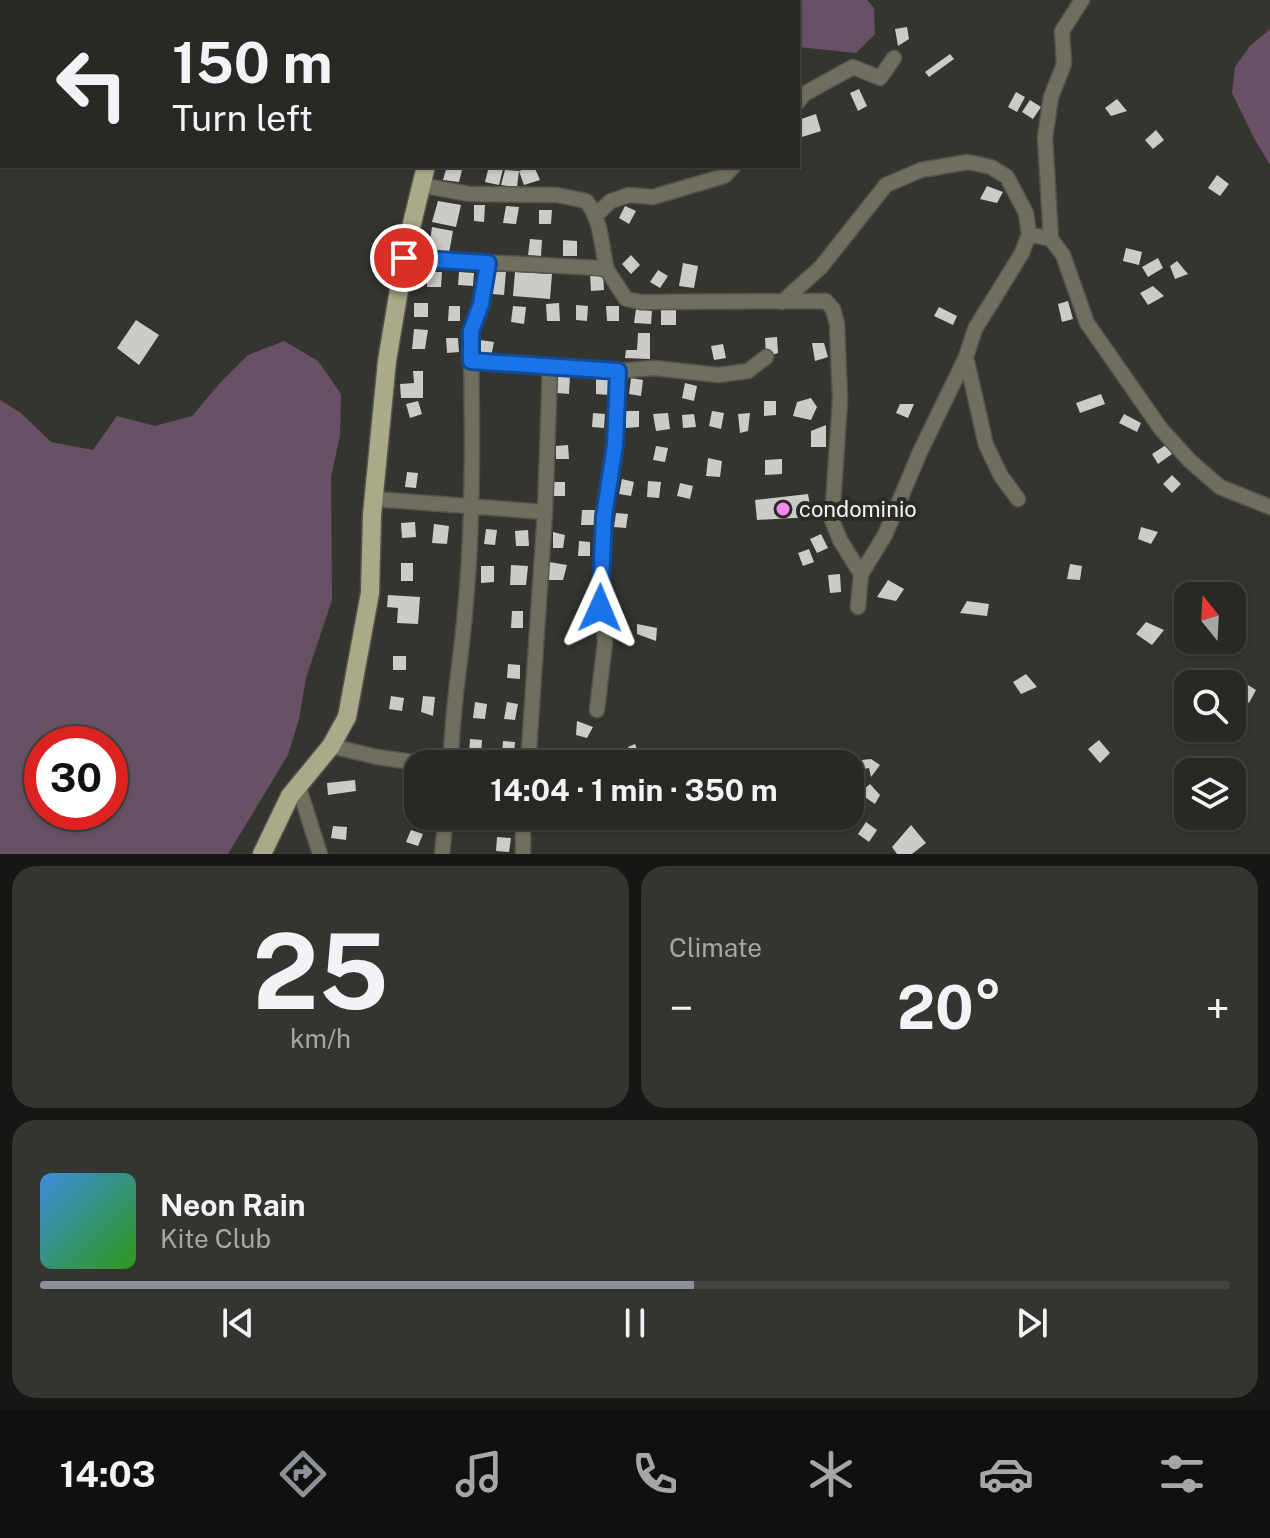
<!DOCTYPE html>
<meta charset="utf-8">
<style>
:root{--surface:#282824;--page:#343431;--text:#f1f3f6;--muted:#a5a6a6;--line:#444441;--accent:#8c9099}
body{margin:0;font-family:"Public Sans",sans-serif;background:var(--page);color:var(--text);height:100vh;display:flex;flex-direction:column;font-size:30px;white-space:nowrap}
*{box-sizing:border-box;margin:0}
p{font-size:26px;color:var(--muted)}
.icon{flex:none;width:44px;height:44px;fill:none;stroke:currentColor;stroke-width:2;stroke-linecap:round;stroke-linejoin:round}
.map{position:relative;height:854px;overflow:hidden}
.side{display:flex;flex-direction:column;gap:12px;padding:12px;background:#161614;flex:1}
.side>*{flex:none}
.top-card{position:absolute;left:0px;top:0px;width:800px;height:168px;box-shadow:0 2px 6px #0004,0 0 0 2px var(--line);background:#282824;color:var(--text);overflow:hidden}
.needle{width:52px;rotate:342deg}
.buttons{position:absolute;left:1174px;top:582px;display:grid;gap:16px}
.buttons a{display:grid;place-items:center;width:72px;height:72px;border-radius:16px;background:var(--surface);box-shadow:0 2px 6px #0004,0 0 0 2px var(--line);font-size:40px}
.speed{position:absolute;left:24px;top:726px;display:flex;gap:16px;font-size:40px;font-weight:700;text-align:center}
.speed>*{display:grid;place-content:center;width:104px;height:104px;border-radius:50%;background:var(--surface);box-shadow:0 2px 6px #0004,0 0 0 2px var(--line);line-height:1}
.speed .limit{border:12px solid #d22;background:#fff;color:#111}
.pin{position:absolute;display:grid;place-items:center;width:68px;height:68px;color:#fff;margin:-34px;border:4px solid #fff;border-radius:50%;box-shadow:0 2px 8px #0007}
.me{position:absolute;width:88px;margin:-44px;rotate:1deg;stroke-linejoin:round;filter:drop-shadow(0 0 6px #0008)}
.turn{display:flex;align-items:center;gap:28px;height:168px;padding:0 40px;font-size:36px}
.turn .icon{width:104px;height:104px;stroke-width:2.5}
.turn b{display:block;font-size:56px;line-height:68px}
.big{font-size:60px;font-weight:700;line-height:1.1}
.side .tile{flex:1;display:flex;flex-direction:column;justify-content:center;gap:12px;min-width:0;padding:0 28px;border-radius:24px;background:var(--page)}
.side .dial{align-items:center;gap:0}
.dial b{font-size:104px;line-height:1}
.song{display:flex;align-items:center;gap:24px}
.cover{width:96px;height:96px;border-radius:12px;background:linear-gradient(135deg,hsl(210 70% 55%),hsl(110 70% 35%))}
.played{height:8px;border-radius:4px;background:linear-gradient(90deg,var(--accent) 55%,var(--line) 55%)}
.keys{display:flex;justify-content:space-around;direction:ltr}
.heat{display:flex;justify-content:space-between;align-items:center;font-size:44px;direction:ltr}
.side .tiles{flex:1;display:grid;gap:12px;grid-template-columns:1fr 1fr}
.tile:last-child{grid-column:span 2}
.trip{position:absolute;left:404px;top:750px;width:460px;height:80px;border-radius:24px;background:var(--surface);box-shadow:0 2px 6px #0004,0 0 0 2px var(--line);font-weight:700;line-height:80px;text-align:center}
.tabs{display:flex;height:128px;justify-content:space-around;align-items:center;background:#10100e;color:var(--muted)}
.tabs .icon{width:56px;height:56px}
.tabs .selected{color:var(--accent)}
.tabs b{font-size:36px;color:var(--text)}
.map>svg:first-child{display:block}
</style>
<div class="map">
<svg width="1270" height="854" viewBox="0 0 1270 854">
<rect width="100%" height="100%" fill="#353530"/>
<path fill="#695165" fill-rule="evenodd" d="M630,0H867L874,8L875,34L856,53L798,47V2Z
M1270,29V165L1254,138L1232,93L1235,67L1250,46Z
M284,341L318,361L341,394L340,435L331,477L332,600L306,678L299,719L288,755L228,854H0V400L21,413L51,442L93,450L117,416L155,426L192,416L220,383L248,355ZM42,744H110V812H42Z"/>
<path fill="#ccccc6" d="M907,27L909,39L898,46L895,29Z
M950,54L954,59L929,77L925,72Z
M859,89L867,106L858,111L850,93Z
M1016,92L1025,97L1017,112L1008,107Z
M1117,99L1127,111L1111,116L1105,108Z
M1030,100L1041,107L1033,119L1022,112Z
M816,114L821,131L802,137L798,120Z
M1156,130L1164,140L1153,149L1145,140Z
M447,166H463L459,182L443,180Z
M489,166L503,169L499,185L485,182Z
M534,166L540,180L524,185L519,171L517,187L501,185L505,170L519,171Z
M1217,175L1229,184L1220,196L1208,188Z
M987,186L1003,192L997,203L980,199Z
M438,201L461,205L456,227L432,222Z
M474,205H485L484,222L474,221Z
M506,206L519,207L516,224L503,223Z
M625,206L636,211L629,224L619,218Z
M539,210H552L551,224H539Z
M432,227L453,231L449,253L429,249Z
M530,239L542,240L541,256L528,255Z
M563,240L577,241V256H563Z
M1126,248L1142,252L1139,265L1123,261Z
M631,255L640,265L631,274L622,264Z
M1158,258L1163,268L1148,277L1142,267Z
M1177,261L1188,274L1175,279L1170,266Z
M683,263L698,266L694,288L679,286Z
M494,270L506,271L504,295L492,294Z
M658,270L668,276L660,288L650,282Z
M427,272H442L441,287H427Z
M459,272L474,273L473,286L458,285Z
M515,272L552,274L550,299L513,296Z
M603,272L604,290L591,291L590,273Z
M1153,286L1164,296L1148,305L1140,293Z
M1068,301L1073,319L1062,322L1058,304Z
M414,303H428V317H414Z
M559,303L560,321H547L546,304Z
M576,305L588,306L587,321L576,320Z
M449,306H460V321H448Z
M513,306L526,307L524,324L511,322Z
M606,306H619V321H607Z
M939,307L957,316L953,325L934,316Z
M636,309L652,311L651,324L634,323Z
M661,309H676V325H661Z
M136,320L159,335L139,365L117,348Z
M414,329L428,330L425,349H412Z
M638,333H650V359L625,358L626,350H637Z
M777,337L778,353L766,357L765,338Z
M446,338H458L459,352L447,353Z
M480,340L494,342L491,357L478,355Z
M812,343H824L828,357L815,361Z
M723,344L726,358L714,360L711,346Z
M413,371H423V398H401L400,384L414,383Z
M558,376H570L569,394L557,393Z
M596,376L610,377L609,395L596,394Z
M631,378L643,380L641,396L629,394Z
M685,383L697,386L694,401L682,398Z
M1101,394L1105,404L1080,413L1076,403Z
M811,398L817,407L811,420L793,416L797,402Z
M418,401L422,414L410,418L406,404Z
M764,401H776V415L764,416Z
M900,404H914L908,418L896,413Z
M626,411H639V427L626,428Z
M712,411L724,413L721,429L709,426Z
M593,413L605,414L604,428L592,427Z
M668,413L670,429L656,431L653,414Z
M750,413L748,431L740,433L738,414Z
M694,414L696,427L683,428L682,415Z
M1124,414L1141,423L1137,432L1119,423Z
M826,425V447H811V431Z
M568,445L569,459H556V446Z
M1166,445L1172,454L1158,464L1152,454Z
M656,446L668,448L665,462L653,460Z
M708,458L722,461L720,477L706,476Z
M782,459V474L765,475V460Z
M407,472L418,473L416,488L405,487Z
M1172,475L1181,484L1172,493L1163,484Z
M622,479L634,482L631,496L619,494Z
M648,481L661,482L659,498L647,497Z
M553,482H565V496H553Z
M680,483L693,486L690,499L677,496Z
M808,494L812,517L757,520L755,500Z
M582,510H595V525H581Z
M616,513L628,514L626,528L614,527Z
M415,522L416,537L402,538L401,523Z
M434,524L449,526L447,544L432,543Z
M1141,527L1158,532L1151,544L1138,539Z
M486,529L497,530L495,545L484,544Z
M528,530L529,546H516L515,531Z
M553,532L565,535L563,548H553Z
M821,534L828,548L817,553L810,539Z
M579,541L590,542V556H578Z
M809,549L814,562L803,566L798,553Z
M549,562L567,565L563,580H547Z
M401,563H413V581H401Z
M1070,564L1082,566L1080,580L1067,579Z
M511,565L528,566L526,585H510Z
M481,566H494V582L481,583Z
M840,574L841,592L830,593L828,575Z
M888,580L904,589L896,601L877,597Z
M388,595L420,597L418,624L397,623L398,608L387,607Z
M967,601L989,604L987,616L960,613Z
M512,611H523V628H511Z
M1146,622L1164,630L1152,645L1136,634Z
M637,624L657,628L656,641L637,634Z
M393,656H406V670H393Z
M508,664L520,665V679L507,678Z
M1026,674L1037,687L1021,694L1013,682Z
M1240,680L1256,690L1249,703L1233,690Z
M391,696L404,698L402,711L389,709Z
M423,696L435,697L433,716L421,712Z
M475,702L487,704L485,719L473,718Z
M507,702L518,704L515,720L504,719Z
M577,721L593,727L587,738L576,735Z
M470,739L482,740L481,756H469Z
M1099,740L1110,753L1100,763L1088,749Z
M503,741L515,742L514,755L502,754Z
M635,744L641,760L634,762L632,758L628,760L626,755L630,754L628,747Z
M871,759L880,765L871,777L869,768L859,770L862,760Z
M355,780L356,791L328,795L327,783Z
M870,784L880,795L875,804L859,793Z
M866,822L877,830L869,842L858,834Z
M911,825L926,843L912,854H897L892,847Z
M333,826L347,827L346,840L331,838Z
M411,830L423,834L418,846L406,842Z
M497,837L511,838L509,852L496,851Z"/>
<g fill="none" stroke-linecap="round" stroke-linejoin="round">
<g stroke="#53534f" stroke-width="17">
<path id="minor" d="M109,2L111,0
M455,2L466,0
M0,11L2,15
M798,102L804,94L853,67L880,78L894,58
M0,134L2,132
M420,185L469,194L557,195L586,201C602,220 601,246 607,270
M597,214L611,201L629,195L653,197L724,176L734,166
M1029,234L1051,239L1063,255L1087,323L1161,429L1190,461L1220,487L1270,507
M1051,239L1045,137L1051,97L1064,64L1062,31L1082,0
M404,258L599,268L607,270L626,299L641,302L826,301L833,309L837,324L840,400L832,520L840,540L861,574L858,607
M782,302L821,267L886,185L921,170L968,162L991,167L1007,177L1026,213L1029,234L1022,253L975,329L966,357L986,445L1001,476L1018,499
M471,361L618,371L654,368L718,375L748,371L766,357
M374,499L545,512L528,764
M545,512L550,367
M861,574L885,535L920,452L966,357
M597,710L605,642L600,591L604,516L615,445L618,371
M331,746L377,757L427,764
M451,764C451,713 461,663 465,612C474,519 472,425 471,331L481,304L488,263
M298,785L320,854
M442,854L446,816
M523,854V816"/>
</g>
<g stroke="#53534f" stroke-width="21">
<path id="major" d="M432,0V2
M262,854L290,796L331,746L347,717L370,593L372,515L387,361L406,248L426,166"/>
</g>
<use href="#minor" stroke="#706f5f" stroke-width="14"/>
<use href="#major" stroke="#aaa988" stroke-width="18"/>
</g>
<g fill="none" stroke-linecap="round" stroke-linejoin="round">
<g stroke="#114b97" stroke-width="20">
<path id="route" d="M404,258L488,263L481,304L471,331V361L618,371L615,445L604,516L600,608"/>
</g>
<use href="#route" stroke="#1a73e8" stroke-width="14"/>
</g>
<circle fill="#f888ea" stroke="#2b2a26" stroke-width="3" cx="783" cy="509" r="8"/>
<g text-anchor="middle" stroke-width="8" stroke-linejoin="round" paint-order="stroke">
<g font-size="22" fill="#f2f2ef" stroke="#2b2a26" text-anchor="start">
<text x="799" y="517">condominio</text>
</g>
</g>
</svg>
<div class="buttons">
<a><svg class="needle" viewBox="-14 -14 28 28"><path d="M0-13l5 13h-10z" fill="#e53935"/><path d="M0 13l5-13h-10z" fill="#a5a6a6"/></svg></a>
<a><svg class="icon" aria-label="search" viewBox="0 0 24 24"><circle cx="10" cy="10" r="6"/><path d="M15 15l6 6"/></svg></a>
<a><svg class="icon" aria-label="layers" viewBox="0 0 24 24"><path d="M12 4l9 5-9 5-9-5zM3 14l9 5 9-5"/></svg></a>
</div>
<div class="speed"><div class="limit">30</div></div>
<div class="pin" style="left:404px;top:258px;background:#d93025"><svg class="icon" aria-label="arrive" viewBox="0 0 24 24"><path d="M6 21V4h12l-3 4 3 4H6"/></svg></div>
<svg class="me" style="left:600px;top:608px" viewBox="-20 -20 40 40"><path d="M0-17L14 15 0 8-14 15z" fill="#1a73e8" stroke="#fff" stroke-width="4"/></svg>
<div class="trip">14:04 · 1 min · 350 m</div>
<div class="top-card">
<div class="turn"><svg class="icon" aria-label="left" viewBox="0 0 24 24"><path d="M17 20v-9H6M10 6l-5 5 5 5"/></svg><div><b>150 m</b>Turn left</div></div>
</div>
</div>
<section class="side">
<div class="tiles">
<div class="tile dial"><b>25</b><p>km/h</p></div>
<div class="tile"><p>Climate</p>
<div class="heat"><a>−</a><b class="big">20°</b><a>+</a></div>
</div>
<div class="tile">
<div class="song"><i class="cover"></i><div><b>Neon Rain</b><p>Kite Club</p></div></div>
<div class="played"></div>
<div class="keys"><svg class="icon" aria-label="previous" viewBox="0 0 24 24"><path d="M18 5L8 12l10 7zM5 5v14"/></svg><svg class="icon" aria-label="pause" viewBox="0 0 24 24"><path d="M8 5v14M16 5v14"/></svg><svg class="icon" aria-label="next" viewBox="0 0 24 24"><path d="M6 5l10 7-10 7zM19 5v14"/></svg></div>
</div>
</div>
</section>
<nav class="tabs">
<b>14:03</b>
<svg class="icon selected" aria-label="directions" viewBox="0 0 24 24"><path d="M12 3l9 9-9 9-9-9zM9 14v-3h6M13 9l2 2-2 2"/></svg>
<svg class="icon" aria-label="music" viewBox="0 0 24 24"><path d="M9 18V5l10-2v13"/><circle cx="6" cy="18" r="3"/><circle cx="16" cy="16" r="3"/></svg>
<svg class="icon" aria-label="phone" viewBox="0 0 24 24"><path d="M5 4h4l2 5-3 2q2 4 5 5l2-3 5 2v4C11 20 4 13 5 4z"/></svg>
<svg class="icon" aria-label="climate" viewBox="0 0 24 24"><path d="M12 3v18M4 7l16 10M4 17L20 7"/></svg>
<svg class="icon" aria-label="car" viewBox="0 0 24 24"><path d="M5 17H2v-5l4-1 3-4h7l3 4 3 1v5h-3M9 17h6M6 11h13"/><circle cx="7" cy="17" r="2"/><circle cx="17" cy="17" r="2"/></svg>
<svg class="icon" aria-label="filters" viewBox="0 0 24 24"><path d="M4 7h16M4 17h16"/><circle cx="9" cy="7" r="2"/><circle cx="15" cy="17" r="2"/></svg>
</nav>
